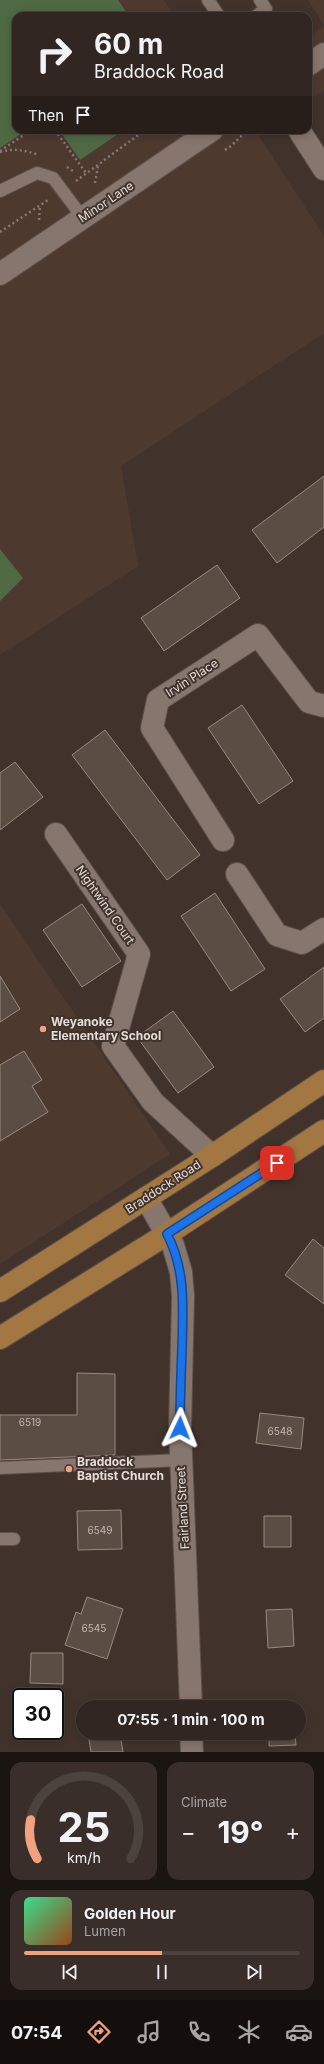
<!DOCTYPE html>
<meta charset="utf-8">
<style>
:root{--surface:#312621;--page:#392e2a;--text:#f1f3f6;--muted:#a8a5a5;--line:#4c433f;--accent:#f2a17e}
body{margin:0;font-family:Inter,sans-serif;background:var(--page);color:var(--text);height:100vh;display:flex;flex-direction:column;font-size:15px;white-space:nowrap}
*{box-sizing:border-box;margin:0}
p{font-size:13px;color:var(--muted)}
.icon{flex:none;width:22px;height:22px;fill:none;stroke:currentColor;stroke-width:2;stroke-linecap:round;stroke-linejoin:round}
.map{position:relative;height:1752px;overflow:hidden}
.drawer{display:flex;flex-direction:column;gap:10px;padding:10px;background:#1b1512;flex:1}
.drawer>*{flex:none}
.top-card{position:absolute;left:12px;top:12px;width:300px;height:122px;border-radius:12px;box-shadow:0 2px 10px #0003,0 0 0 1px var(--line);background:#312621;color:var(--text);overflow:hidden}
.speed{position:absolute;left:12px;top:1688px;display:flex;gap:8px;font-size:20px;font-weight:700;text-align:center}
.speed>*{display:grid;place-content:center;width:52px;height:52px;border-radius:50%;background:var(--surface);box-shadow:0 2px 10px #0003,0 0 0 1px var(--line);line-height:1}
.speed .limit{border:2px solid #111;border-radius:6px;background:#fff;color:#111}
.pin{position:absolute;display:grid;place-items:center;width:34px;height:34px;color:#fff;margin:-17px;border-radius:8px;box-shadow:0 2px 6px #0006}
.me{position:absolute;width:44px;margin:-22px;rotate:2deg;stroke-linejoin:round;filter:drop-shadow(0 0 3px #0008)}
.turn{display:flex;align-items:center;gap:14px;height:84px;padding:0 16px;font-size:18px}
.turn .icon{width:52px;height:52px;stroke-width:2.5}
.turn b{display:block;font-size:28px;line-height:34px}
.then{display:flex;align-items:center;height:38px;padding:0 16px;background:#0003;gap:8px;font-size:15px}
.big{font-size:30px;font-weight:700;line-height:1.1}
.drawer .card{flex:1;display:flex;flex-direction:column;justify-content:center;gap:6px;min-width:0;padding:0 14px;border-radius:12px;background:var(--page)}
.drawer .dial{align-items:center;gap:0}
.dial svg{height:104px;overflow:visible;fill:none;stroke:var(--line);stroke-width:7;stroke-linecap:round;text-anchor:middle}
.dial text{fill:var(--text);stroke:none}
.song{display:flex;align-items:center;gap:12px}
.cover{width:48px;height:48px;border-radius:6px;background:linear-gradient(135deg,hsl(150 70% 55%),hsl(20 70% 35%))}
.played{height:4px;border-radius:2px;background:linear-gradient(90deg,var(--accent) 50%,var(--line) 50%)}
.keys{display:flex;justify-content:space-around;direction:ltr}
.heat{display:flex;justify-content:space-between;align-items:center;font-size:22px;direction:ltr}
.drawer .tiles{flex:1;display:grid;gap:10px;grid-template-columns:1fr 1fr}
.card:last-child{grid-column:span 2}
.trip{position:absolute;left:76px;top:1700px;width:230px;height:40px;border-radius:20px;background:var(--surface);box-shadow:0 2px 10px #0003,0 0 0 1px var(--line);font-weight:700;line-height:40px;text-align:center}
.menu{display:flex;height:64px;justify-content:space-around;align-items:center;background:#140f0d;color:var(--muted)}
.menu .icon{width:28px;height:28px}
.menu .on{color:var(--accent)}
.menu b{font-size:18px;color:var(--text)}
.map>svg:first-child{display:block}
</style>
<div class="map">
<svg width="324" height="1752" viewBox="0 0 324 1752">
<rect width="100%" height="100%" fill="#41332c"/>
<path fill="#4e392f" d="M0,0H164L174,16H16V130H265L258,135L324,236V333L121,466L138,566L0,655Z
M308,0H324V25Z
M324,26V90L308,101V37Z
M0,904L170,1154L0,1264Z"/>
<path fill="#4e6944" d="M0,0H118L129,16H16V130H27L0,148Z
M59,130H124L80,160Z
M0,549L23,578L0,601Z"/>
<path fill="#5b4d44" stroke="#99897f" d="M324,476V527L277,563L252,530Z
M217,565L240,598L164,651L141,618Z
M242,705L293,781L259,804L208,728Z
M105,730L200,855L167,880L72,755Z
M15,762L43,797L0,830V773Z
M215,893L265,969L231,991L181,916Z
M82,904L121,961L82,987L43,930Z
M324,967V1018L305,1032L280,999Z
M0,976L20,1009L0,1022Z
M173,1011L214,1067L178,1093L137,1037Z
M24,1051L42,1080L32,1086L48,1112L0,1141V1065Z
M313,1239L324,1248V1304L285,1275Z
M77,1373L115,1374V1455L0,1460V1415H77Z
M260,1413L304,1418L301,1449L256,1443Z
M121,1510L122,1549L78,1550L77,1511Z
M264,1516H291V1547H264Z
M87,1597L123,1609L107,1659L65,1645L76,1612L81,1614Z
M292,1609L294,1646L268,1648L266,1610Z
M31,1653H63V1684L30,1683Z
M294,1702V1707H268V1703Z
M88,1733H120L123,1752H91Z
M269,1733H295L296,1745L269,1746Z"/>
<g fill="none" stroke-linecap="round" stroke-linejoin="round">
<g stroke="#5c504b" stroke-width="14">
<path id="lane" d="M208,0L219,16
M256,16L266,9L260,0
M0,191L37,173L53,178L83,218
M0,1468L181,1460
M0,1539H14"/>
</g>
<g stroke="#5c504b" stroke-width="24">
<path id="street" d="M308,65L324,54
M299,130L324,169
M0,274L212,130
M56,834L139,954L113,1046L153,1102L212,1156
M223,840L152,728L158,700L258,635L309,702L324,706
M237,874L277,935L302,943L324,929
M146,1198L173,1245L181,1272L183,1296L180,1428L191,1707
M191,1733L192,1752"/>
</g>
<g stroke="#5c504b" stroke-width="24">
<path id="primary" d="M0,1291L212,1156L324,1081
M0,1338L167,1234L324,1131"/>
</g>
<path stroke="#857973" stroke-width="2.5" stroke-dasharray="2 3" stroke-linecap="butt" d="M55,130L86,173
M225,150C235,144 240,136 248,130
M0,151L31,130
M0,152C15,148 24,150 39,155
M67,167L73,171
M76,181L145,130
M95,183L98,166
M39,220L40,205
M0,232L48,200"/>
<use href="#lane" stroke="#87766e" stroke-width="12"/>
<use href="#street" stroke="#87766e" stroke-width="22"/>
<use href="#primary" stroke="#a37742" stroke-width="22"/>
</g>
<g fill="none" stroke-linecap="round" stroke-linejoin="round">
<g stroke="#114b97" stroke-width="10">
<path id="route" d="M180,1428C180,1401 181,1374 182,1348C183,1308 186,1270 167,1234L277,1163"/>
</g>
<use href="#route" stroke="#1a73e8" stroke-width="7"/>
</g>
<g fill="#f2a17e" stroke="#41332c" stroke-width="1.5">
<circle cx="43" cy="1029" r="4"/>
<circle cx="69" cy="1469" r="4"/>
</g>
<g text-anchor="middle" stroke-width="4" stroke-linejoin="round" paint-order="stroke">
<g font-size="10" fill="#c3b8b3">
<text x="30" y="1426">6519</text>
<text x="280" y="1435">6548</text>
<text x="100" y="1534">6549</text>
<text x="94" y="1632">6545</text>
</g>
<g font-size="12" fill="#e6dcd8" stroke="#41332c">
<text transform="translate(106 202) rotate(-34)" y="4">Minor Lane</text>
<text transform="translate(192 678) rotate(-33)" y="4">Irvin Place</text>
<text transform="translate(105 905) rotate(55)" y="4">Nightwind Court</text>
<text transform="translate(163 1187) rotate(-33)" y="4">Braddock Road</text>
<text transform="translate(183 1508) rotate(-93)" y="4">Fairland Street</text>
</g>
<g font-size="12" font-weight="bold" fill="#e6dcd8" stroke="#41332c" text-anchor="start">
<text x="51" y="1026">Weyanoke<tspan x="51" dy="14">Elementary School</tspan></text>
<text x="77" y="1466">Braddock<tspan x="77" dy="14">Baptist Church</tspan></text>
</g>
</g>
</svg>
<div class="speed"><div class="limit">30</div></div>
<div class="pin" style="left:277px;top:1163px;background:#d93025"><svg class="icon" aria-label="arrive" viewBox="0 0 24 24"><path d="M6 21V4h12l-3 4 3 4H6"/></svg></div>
<svg class="me" style="left:180px;top:1428px" viewBox="-20 -20 40 40"><path d="M0-17L14 15 0 8-14 15z" fill="#1a73e8" stroke="#fff" stroke-width="4"/></svg>
<div class="trip">07:55 · 1 min · 100 m</div>
<div class="top-card">
<div class="turn"><svg class="icon" aria-label="right" viewBox="0 0 24 24"><path d="M7 20v-9h11M14 6l5 5-5 5"/></svg><div><b>60 m</b>Braddock Road</div></div>
<div class="then">Then<svg class="icon" aria-label="arrive" viewBox="0 0 24 24"><path d="M6 21V4h12l-3 4 3 4H6"/></svg></div>
</div>
</div>
<section class="drawer">
<div class="tiles">
<div class="card dial"><svg viewBox="0 0 100 80">
<path d="M14 69A42 42 0 1 1 86 69"/>
<path d="M14 69A42 42 0 0 1 9 39" stroke="#f2a17e"/>
<text x="50" y="56" font-size="32" font-weight="700">25</text>
<text x="50" y="72" font-size="11">km/h</text>
</svg></div>
<div class="card"><p>Climate</p>
<div class="heat"><a>−</a><b class="big">19°</b><a>+</a></div>
</div>
<div class="card">
<div class="song"><i class="cover"></i><div><b>Golden Hour</b><p>Lumen</p></div></div>
<div class="played"></div>
<div class="keys"><svg class="icon" aria-label="previous" viewBox="0 0 24 24"><path d="M18 5L8 12l10 7zM5 5v14"/></svg><svg class="icon" aria-label="pause" viewBox="0 0 24 24"><path d="M8 5v14M16 5v14"/></svg><svg class="icon" aria-label="next" viewBox="0 0 24 24"><path d="M6 5l10 7-10 7zM19 5v14"/></svg></div>
</div>
</div>
</section>
<nav class="menu">
<b>07:54</b>
<svg class="icon on" aria-label="directions" viewBox="0 0 24 24"><path d="M12 3l9 9-9 9-9-9zM9 14v-3h6M13 9l2 2-2 2"/></svg>
<svg class="icon" aria-label="music" viewBox="0 0 24 24"><path d="M9 18V5l10-2v13"/><circle cx="6" cy="18" r="3"/><circle cx="16" cy="16" r="3"/></svg>
<svg class="icon" aria-label="phone" viewBox="0 0 24 24"><path d="M5 4h4l2 5-3 2q2 4 5 5l2-3 5 2v4C11 20 4 13 5 4z"/></svg>
<svg class="icon" aria-label="climate" viewBox="0 0 24 24"><path d="M12 3v18M4 7l16 10M4 17L20 7"/></svg>
<svg class="icon" aria-label="car" viewBox="0 0 24 24"><path d="M5 17H2v-5l4-1 3-4h7l3 4 3 1v5h-3M9 17h6M6 11h13"/><circle cx="7" cy="17" r="2"/><circle cx="17" cy="17" r="2"/></svg>
</nav>
